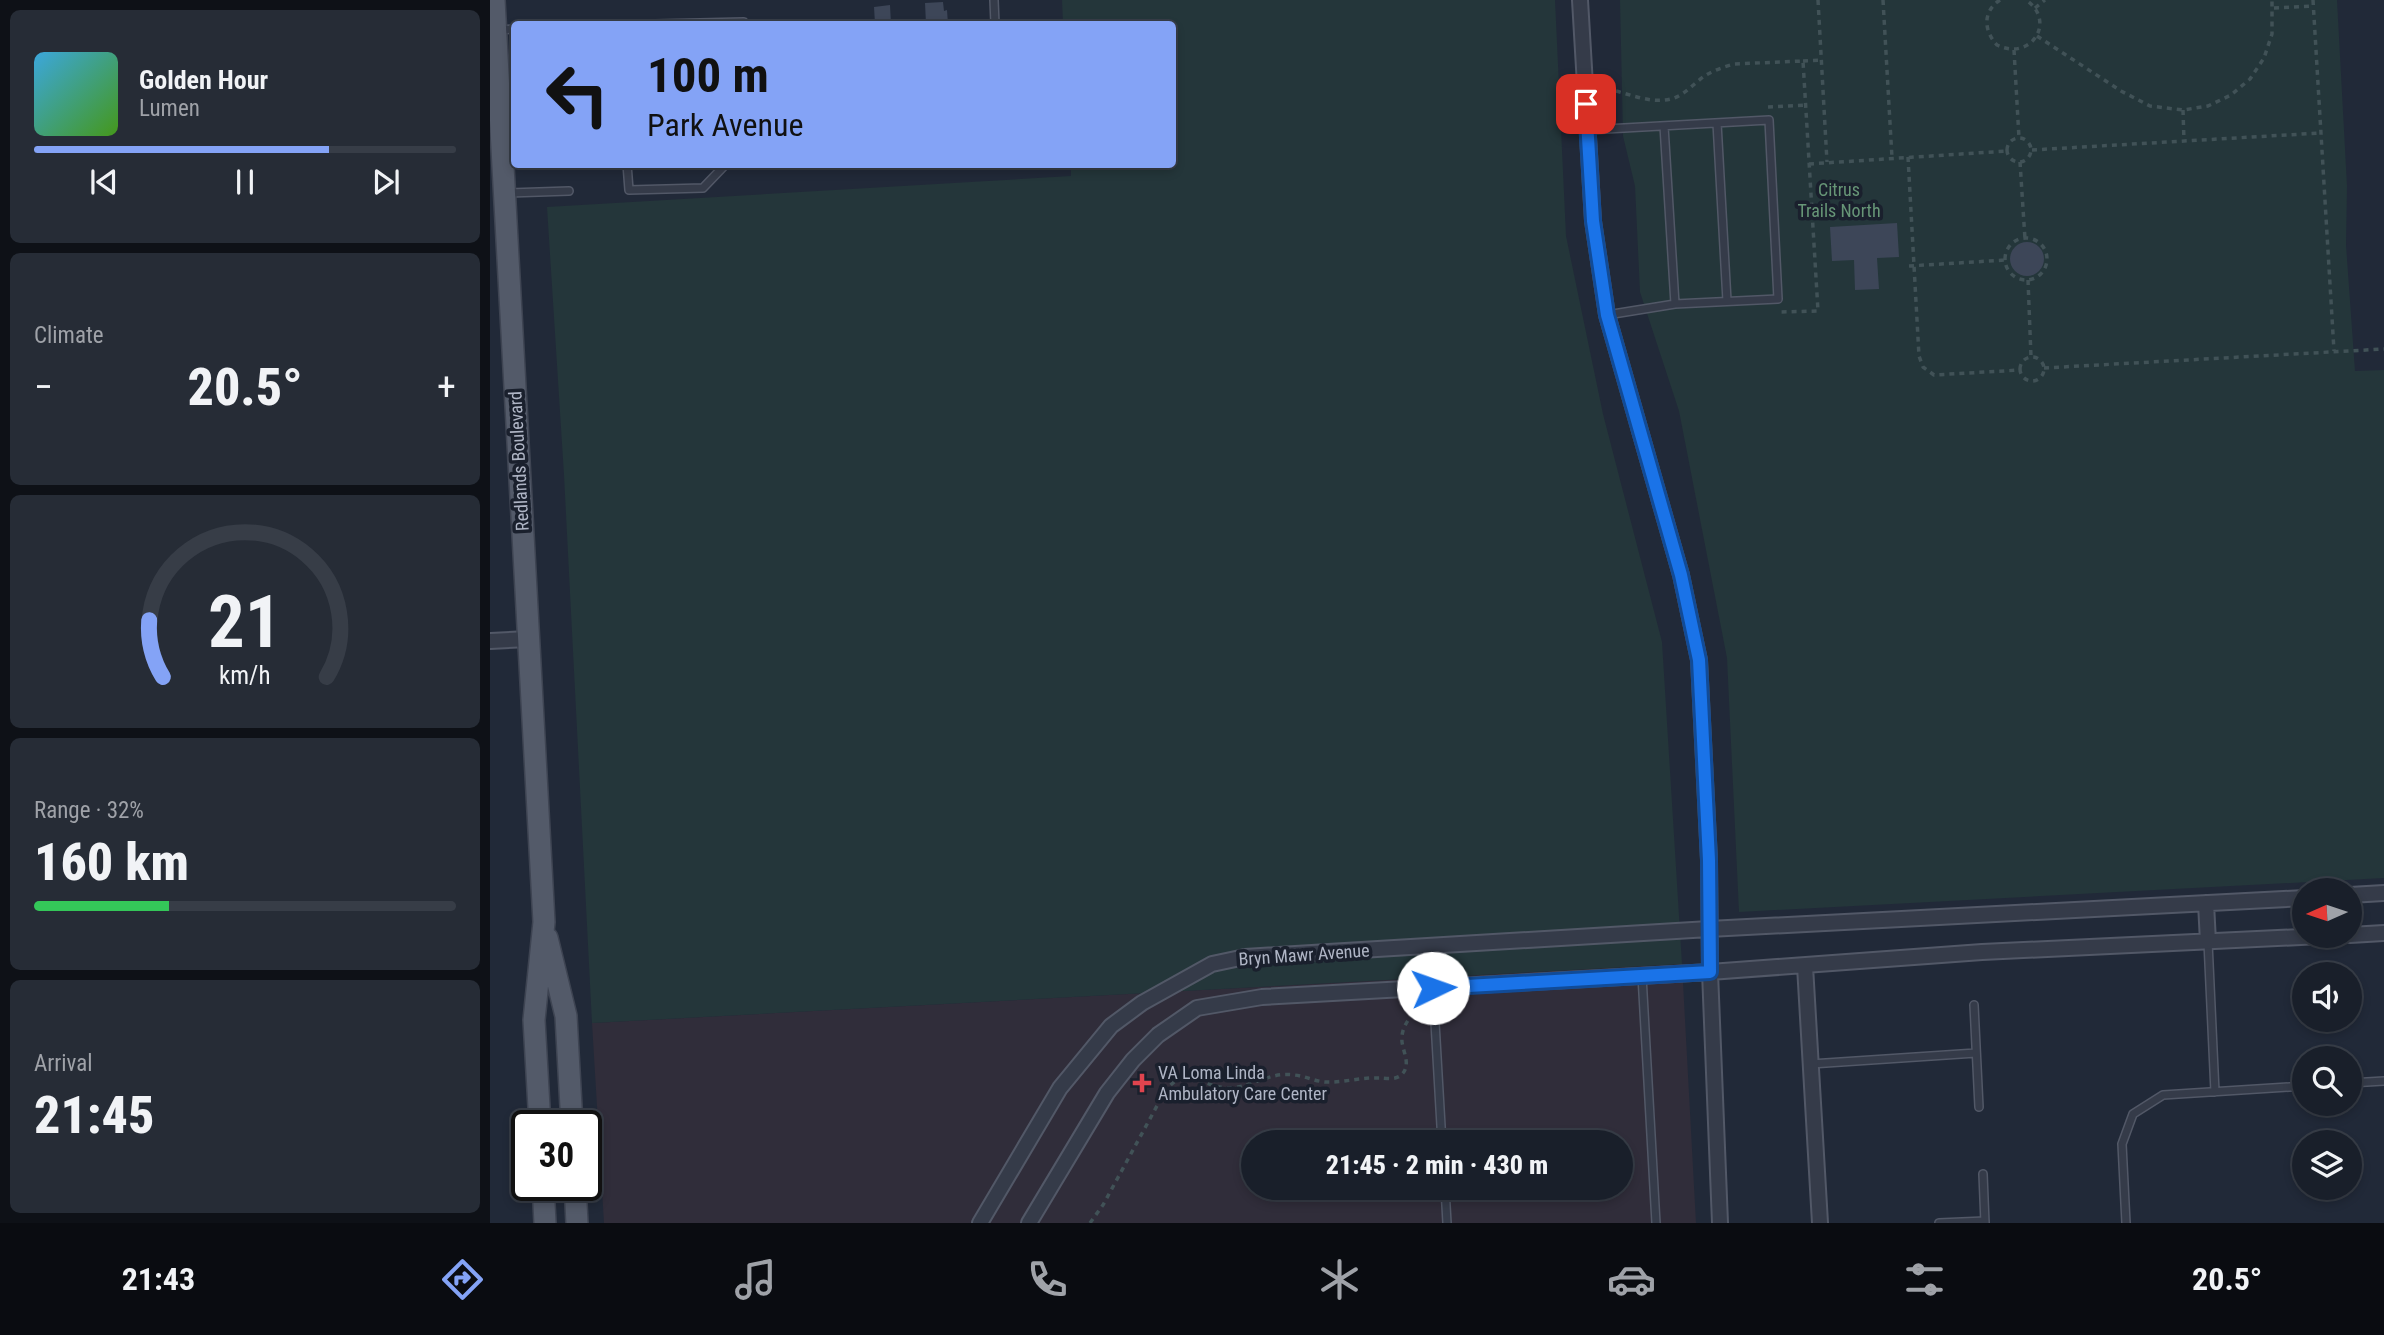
<!DOCTYPE html>
<meta charset="utf-8">
<style>
:root{--surface:#191f2a;--page:#262c36;--text:#f1f3f6;--muted:#9fa2a8;--line:#373d47;--accent:#84a3f6}
body{margin:0;font-family:"Roboto Condensed",sans-serif;background:var(--page);color:var(--text);height:100vh;display:flex;flex-direction:column;font-size:26px;white-space:nowrap}
*{box-sizing:border-box;margin:0}
p{font-size:23px;color:var(--muted)}
.icon{flex:none;width:38px;height:38px;fill:none;stroke:currentColor;stroke-width:2;stroke-linecap:round;stroke-linejoin:round}
.map{position:relative;flex:1;overflow:hidden}
.panel{display:flex;flex-direction:column;gap:10px;padding:10px;background:#0e1117;width:490px}
.panel>*{flex:none}
.banner{position:absolute;left:21px;top:21px;width:665px;height:147px;border-radius:7px;box-shadow:0 4px 10px #0003,0 0 0 2px var(--line);background:#84a3f6;color:#111;overflow:hidden}
.needle{width:46px;rotate:267deg}
.tools{position:absolute;left:1802px;top:878px;display:grid;gap:14px}
.tools a{display:grid;place-items:center;width:70px;height:70px;border-radius:50%;background:var(--surface);box-shadow:0 4px 10px #0003,0 0 0 2px var(--line);font-size:35px}
.speed{position:absolute;left:21px;top:1110px;display:flex;gap:14px;font-size:35px;font-weight:700;text-align:center}
.speed>*{display:grid;place-content:center;width:91px;height:91px;border-radius:50%;background:var(--surface);box-shadow:0 4px 10px #0003,0 0 0 2px var(--line);line-height:1}
.speed .limit{border:4px solid #111;border-radius:10px;background:#fff;color:#111}
.pin{position:absolute;display:grid;place-items:center;width:60px;height:60px;color:#fff;margin:-30px;border-radius:14px;box-shadow:0 4px 10px #0006}
.me{position:absolute;width:77px;margin:-38px;rotate:87deg;stroke-linejoin:round;filter:drop-shadow(0 0 5px #0008)}
.turn{display:flex;align-items:center;gap:24px;height:147px;padding:0 21px;font-size:32px}
.turn .icon{width:91px;height:91px;stroke-width:2.5}
.turn b{display:block;font-size:49px;line-height:60px}
.big{font-size:52px;font-weight:800;line-height:1.1}
.panel .widget{flex:1;display:flex;flex-direction:column;justify-content:center;gap:10px;min-width:0;padding:0 24px;border-radius:10px;background:var(--page)}
.panel .dial{align-items:center;gap:0}
.dial svg{height:182px;overflow:visible;fill:none;stroke:var(--line);stroke-width:7;stroke-linecap:round;text-anchor:middle}
.dial text{fill:var(--text);stroke:none}
.song{display:flex;align-items:center;gap:21px}
.cover{width:84px;height:84px;border-radius:10px;background:linear-gradient(135deg,hsl(200 70% 55%),hsl(100 70% 35%))}
.played{height:7px;border-radius:4px;background:linear-gradient(90deg,var(--accent) 70%,var(--line) 70%)}
.keys{display:flex;justify-content:space-around;direction:ltr}
.heat{display:flex;justify-content:space-between;align-items:center;font-size:38px;direction:ltr}
.charge{height:10px;border-radius:5px;background:linear-gradient(90deg,#34c759 32%,var(--line) 0)}
.trip{position:absolute;left:751px;top:1130px;width:392px;height:70px;border-radius:35px;background:var(--surface);box-shadow:0 4px 10px #0003,0 0 0 2px var(--line);font-weight:800;line-height:70px;text-align:center}
.tabs{display:flex;height:112px;justify-content:space-around;align-items:center;background:#0a0c11;color:var(--muted)}
.tabs .icon{width:49px;height:49px}
.tabs .selected{color:var(--accent)}
.tabs b{font-size:32px;color:var(--text)}
main{display:flex;flex:1;min-height:0}
.map>svg:first-child{display:block}
</style>
<main>
<section class="panel">
<div class="widget">
<div class="song"><i class="cover"></i><div><b>Golden Hour</b><p>Lumen</p></div></div>
<div class="played"></div>
<div class="keys"><svg class="icon" aria-label="previous" viewBox="0 0 24 24"><path d="M18 5L8 12l10 7zM5 5v14"/></svg><svg class="icon" aria-label="pause" viewBox="0 0 24 24"><path d="M8 5v14M16 5v14"/></svg><svg class="icon" aria-label="next" viewBox="0 0 24 24"><path d="M6 5l10 7-10 7zM19 5v14"/></svg></div>
</div>
<div class="widget"><p>Climate</p>
<div class="heat"><a>−</a><b class="big">20.5°</b><a>+</a></div>
</div>
<div class="widget dial"><svg viewBox="0 0 100 80">
<path d="M14 69A42 42 0 1 1 86 69"/>
<path d="M14 69A42 42 0 0 1 8 44" stroke="#84a3f6"/>
<text x="50" y="56" font-size="32" font-weight="700">21</text>
<text x="50" y="72" font-size="11">km/h</text>
</svg></div>
<div class="widget"><p>Range · 32%</p><b class="big">160 km</b><div class="charge"></div></div>
<div class="widget"><p>Arrival</p><b class="big">21:45</b></div>
</section>
<div class="map">
<svg width="1894" height="1223" viewBox="0 0 1894 1223">
<rect width="100%" height="100%" fill="#212938"/>
<path fill="#302d3a" fill-rule="evenodd" d="M1192,964L1206,1223H114L102,1023ZM763,1143H1130V1188H763Z"/>
<path fill="#24363a" d="M572,0H1065L1076,236L1113,414L1172,642L1192,964L102,1023L74,475L57,207L581,176V165L682,164V24H573Z
M1130,0H1847L1857,186L1856,245L1865,371L1894,370V878L1249,912L1237,658L1189,411L1150,292L1145,186L1133,136Z"/>
<path fill="#3d4658" d="M453,2L454,11L457,10L458,24H436L435,3Z
M400,5L401,24H385L384,7Z
M1407,223L1409,257L1387,258L1389,289L1365,290L1364,260L1342,261L1340,227Z
M1520 259a17 17 0 1 1 34 0a17 17 0 1 1-34 0Z"/>
<g fill="none" stroke-linecap="round" stroke-linejoin="round">
<g stroke="#525867" stroke-width="10">
<path id="service" d="M504,0L505,24
M165,24L254,22L255,24
M10,30L24,29
M10,102L24,101
M1227,123L1237,301
M1174,126L1185,304
M1098,130L1279,120L1288,299L1185,304L1117,315
M137,164L139,190L213,188L236,164
M19,193L79,191
M1718,942L1725,1092
M1152,976L1166,1223
M943,988L952,1143
M1484,1005L1489,1107
M1321,1064L1486,1053
M1860,1083L1894,1081
M1493,1174L1495,1223
M955,1188L957,1223
M1449,1223L1495,1221
M1636,1223L1632,1144L1643,1114L1673,1095L1815,1086"/>
</g>
<g stroke="#525867" stroke-width="18">
<path id="minor" d="M1090,0L1103,221L1117,315L1191,575L1209,660L1219,860L1220,972L1230,1223
M0,641L38,639
M1860,895L1894,893
M1716,903L1718,942
M1860,935L1894,933
M1315,966L1330,1223
M490,1223L570,1088L621,1026L652,1003L722,964L755,957L1219,929L1815,898
M539,1223L617,1093L643,1060L668,1035L707,1008L772,997L1220,972L1492,952L1831,936"/>
</g>
<g stroke="#3e4452" stroke-width="24">
<path id="primary" d="M4,0L54,922L44,1020L50,1125
M57,938L76,1016L82,1125
M53,1185L55,1223
M85,1185L87,1223"/>
</g>
<path stroke="#415257" stroke-width="3.5" stroke-dasharray="5 5" stroke-linecap="butt" d="M1328,0L1337,162
M1393,0L1402,158
M1510,0C1493,11 1493,30 1507,45C1541,62 1567,21 1536,0
M1823,0L1844,351
M1545,8L1555,0
M1784,8L1823,6
M1547,36L1631,91L1660,106L1693,110L1718,106L1741,95L1760,79L1774,58L1782,34V0
M1524,50L1529,138
M1313,61L1331,60
M1126,91C1141,95 1159,102 1175,100C1191,99 1201,86 1213,77C1222,71 1233,67 1244,64L1313,61L1328,311L1290,312
M1278,107L1316,105
M1693,110L1694,141
M1517 150a12 12 0 1 1 24 0a12 12 0 1 1-24 0Z
M1542,150L1830,133
M1418,157L1429,356L1433,367L1444,375L1530,370
M1530,162L1535,239
M1319,164L1517,151
M1515 259a21 21 0 1 1 42 0a21 21 0 1 1-42 0Z
M1419,266L1515,260
M1538,280L1541,357
M1530 369a12 12 0 1 1 24 0a12 12 0 1 1-24 0Z
M1554,368L1894,349
M600,1223L613,1205L674,1093C695,1063 710,1086 736,1088C760,1089 779,1071 804,1075C815,1076 824,1081 835,1082C853,1083 871,1077 889,1078C895,1078 904,1080 910,1076C924,1065 910,1049 912,1036C913,1025 921,1016 928,1008"/>
<use href="#service" stroke="#353b49" stroke-width="7"/>
<use href="#minor" stroke="#353b49" stroke-width="14"/>
<use href="#primary" stroke="#535a69" stroke-width="21"/>
</g>
<g fill="none" stroke-linecap="round" stroke-linejoin="round">
<g stroke="#114b97" stroke-width="18">
<path id="route" d="M943,988L1220,972L1219,860L1209,660L1191,575L1117,315L1103,221L1096,104"/>
</g>
<use href="#route" stroke="#1a73e8" stroke-width="12"/>
</g>
<path fill="#e0444e" stroke="#1a202d" stroke-width="2.5" d="M648.5 1072.5h7v7h7v7h-7v7h-7v-7h-7v-7h7z"/>
<g text-anchor="middle" stroke-width="7" stroke-linejoin="round" paint-order="stroke">
<g font-size="18" fill="#679677" stroke="#1a202d">
<text x="1349" y="196">Citrus<tspan x="1349" dy="21">Trails North</tspan></text>
</g>
<g font-size="18" fill="#afb5c5" stroke="#1a202d">
<text transform="translate(29 461) rotate(-93)" y="6">Redlands Boulevard</text>
<text transform="translate(814 955) rotate(-4)" y="6">Bryn Mawr Avenue</text>
</g>
<g font-size="18" fill="#afb5c5" stroke="#1a202d" text-anchor="start">
<text x="668" y="1079">VA Loma Linda<tspan x="668" dy="21">Ambulatory Care Center</tspan></text>
</g>
</g>
</svg>
<div class="tools">
<a><svg class="needle" viewBox="-14 -14 28 28"><path d="M0-13l5 13h-10z" fill="#e53935"/><path d="M0 13l5-13h-10z" fill="#9fa2a8"/></svg></a>
<a><svg class="icon" aria-label="sound" viewBox="0 0 24 24"><path d="M4 9h4l5-4v14l-5-4H4zM17 9q2 3 0 6"/></svg></a>
<a><svg class="icon" aria-label="search" viewBox="0 0 24 24"><circle cx="10" cy="10" r="6"/><path d="M15 15l6 6"/></svg></a>
<a><svg class="icon" aria-label="layers" viewBox="0 0 24 24"><path d="M12 4l9 5-9 5-9-5zM3 14l9 5 9-5"/></svg></a>
</div>
<div class="speed"><div class="limit">30</div></div>
<div class="pin" style="left:1096px;top:104px;background:#d93025"><svg class="icon" aria-label="arrive" viewBox="0 0 24 24"><path d="M6 21V4h12l-3 4 3 4H6"/></svg></div>
<svg class="me" style="left:943px;top:988px" viewBox="-20 -20 40 40"><circle r="19" fill="#fff"/><path d="M0-13L10 11 0 6-10 11z" fill="#1a73e8"/></svg>
<div class="trip">21:45 · 2 min · 430 m</div>
<div class="banner">
<div class="turn"><svg class="icon" aria-label="left" viewBox="0 0 24 24"><path d="M17 20v-9H6M10 6l-5 5 5 5"/></svg><div><b>100 m</b>Park Avenue</div></div>
</div>
</div>
</main>
<nav class="tabs">
<b>21:43</b>
<svg class="icon selected" aria-label="directions" viewBox="0 0 24 24"><path d="M12 3l9 9-9 9-9-9zM9 14v-3h6M13 9l2 2-2 2"/></svg>
<svg class="icon" aria-label="music" viewBox="0 0 24 24"><path d="M9 18V5l10-2v13"/><circle cx="6" cy="18" r="3"/><circle cx="16" cy="16" r="3"/></svg>
<svg class="icon" aria-label="phone" viewBox="0 0 24 24"><path d="M5 4h4l2 5-3 2q2 4 5 5l2-3 5 2v4C11 20 4 13 5 4z"/></svg>
<svg class="icon" aria-label="climate" viewBox="0 0 24 24"><path d="M12 3v18M4 7l16 10M4 17L20 7"/></svg>
<svg class="icon" aria-label="car" viewBox="0 0 24 24"><path d="M5 17H2v-5l4-1 3-4h7l3 4 3 1v5h-3M9 17h6M6 11h13"/><circle cx="7" cy="17" r="2"/><circle cx="17" cy="17" r="2"/></svg>
<svg class="icon" aria-label="filters" viewBox="0 0 24 24"><path d="M4 7h16M4 17h16"/><circle cx="9" cy="7" r="2"/><circle cx="15" cy="17" r="2"/></svg>
<b>20.5°</b>
</nav>
